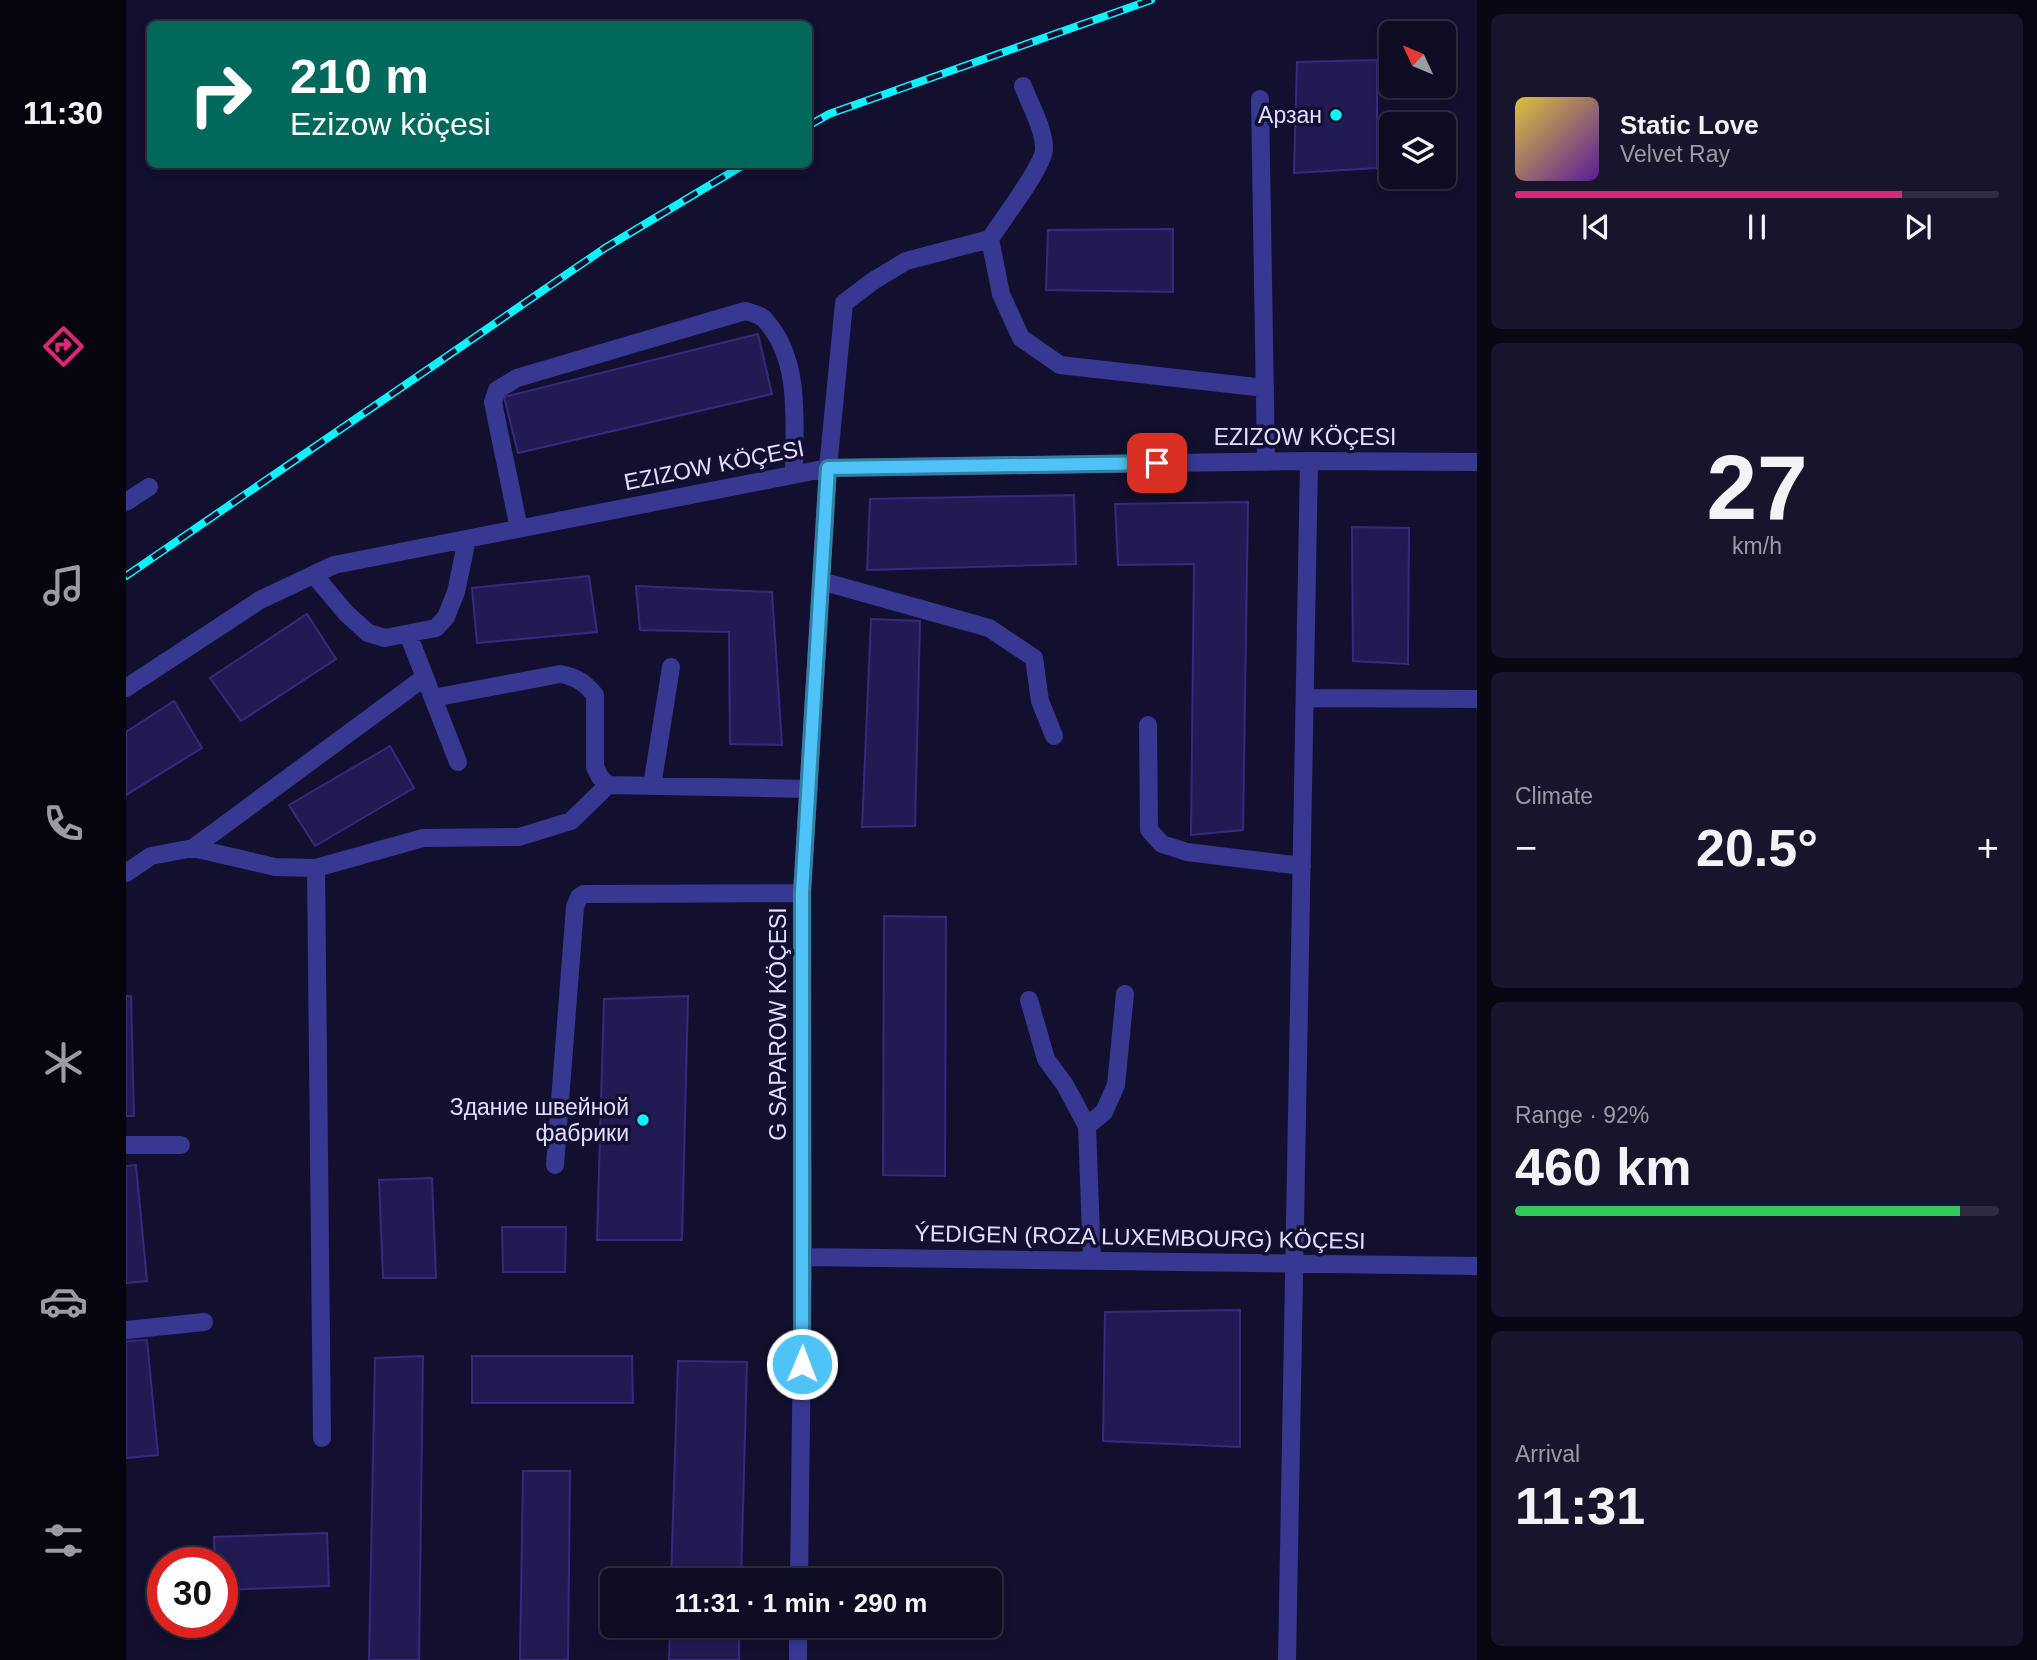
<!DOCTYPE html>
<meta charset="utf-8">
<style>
:root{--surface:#0e0c23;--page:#17152b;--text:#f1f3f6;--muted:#9b9ba6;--line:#2e2c41;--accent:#db2777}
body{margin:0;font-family:Helvetica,sans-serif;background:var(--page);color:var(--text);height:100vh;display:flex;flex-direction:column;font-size:26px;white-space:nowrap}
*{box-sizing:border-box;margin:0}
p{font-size:23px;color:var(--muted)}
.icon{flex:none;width:38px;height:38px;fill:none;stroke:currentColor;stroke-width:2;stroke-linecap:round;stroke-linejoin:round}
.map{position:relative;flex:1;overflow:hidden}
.side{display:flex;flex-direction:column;gap:14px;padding:14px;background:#080713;width:560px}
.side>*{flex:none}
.guide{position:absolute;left:21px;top:21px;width:665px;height:147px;border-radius:10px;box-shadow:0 4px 10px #0003,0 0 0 2px var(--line);background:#00695c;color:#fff;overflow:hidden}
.needle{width:46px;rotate:314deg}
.controls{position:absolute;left:1253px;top:21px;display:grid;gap:14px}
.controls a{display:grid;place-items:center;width:77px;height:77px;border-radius:10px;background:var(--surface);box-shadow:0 4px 10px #0003,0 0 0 2px var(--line);font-size:35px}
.speed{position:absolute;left:21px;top:1547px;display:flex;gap:14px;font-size:35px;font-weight:700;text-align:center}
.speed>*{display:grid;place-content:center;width:91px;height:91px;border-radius:50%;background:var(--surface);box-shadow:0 4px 10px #0003,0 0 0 2px var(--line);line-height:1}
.speed .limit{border:10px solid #d22;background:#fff;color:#111}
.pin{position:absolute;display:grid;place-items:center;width:60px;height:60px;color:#fff;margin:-30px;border-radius:14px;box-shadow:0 4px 10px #0006}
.me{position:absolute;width:77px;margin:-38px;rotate:1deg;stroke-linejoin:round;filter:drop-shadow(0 0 5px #0008)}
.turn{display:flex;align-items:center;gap:24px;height:147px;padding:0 28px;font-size:32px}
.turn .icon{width:91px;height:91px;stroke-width:2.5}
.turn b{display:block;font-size:49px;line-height:60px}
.big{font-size:52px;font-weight:700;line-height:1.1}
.side .widget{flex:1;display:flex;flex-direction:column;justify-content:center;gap:10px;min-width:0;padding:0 24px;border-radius:10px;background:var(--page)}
.side .dial{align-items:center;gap:0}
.dial b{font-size:91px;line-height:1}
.song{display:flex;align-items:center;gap:21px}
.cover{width:84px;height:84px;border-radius:10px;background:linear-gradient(135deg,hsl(50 70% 55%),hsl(270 70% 35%))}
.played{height:7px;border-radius:4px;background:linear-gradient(90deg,var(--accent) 80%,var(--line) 80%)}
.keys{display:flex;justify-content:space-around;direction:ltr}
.heat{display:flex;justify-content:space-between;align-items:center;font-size:38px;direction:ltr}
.charge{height:10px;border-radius:5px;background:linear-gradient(90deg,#34c759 92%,var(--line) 0)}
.trip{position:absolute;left:474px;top:1568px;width:402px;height:70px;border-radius:10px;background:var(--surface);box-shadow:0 4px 10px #0003,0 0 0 2px var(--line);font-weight:700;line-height:70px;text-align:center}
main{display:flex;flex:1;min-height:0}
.tabs{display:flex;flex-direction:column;width:126px;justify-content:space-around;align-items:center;background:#06050e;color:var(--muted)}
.tabs .icon{width:49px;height:49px}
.tabs .on{color:var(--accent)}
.tabs b{font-size:32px;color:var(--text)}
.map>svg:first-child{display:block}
</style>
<main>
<nav class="tabs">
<b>11:30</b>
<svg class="icon on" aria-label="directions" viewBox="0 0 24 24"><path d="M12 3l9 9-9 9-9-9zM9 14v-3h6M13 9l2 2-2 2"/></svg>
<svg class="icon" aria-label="music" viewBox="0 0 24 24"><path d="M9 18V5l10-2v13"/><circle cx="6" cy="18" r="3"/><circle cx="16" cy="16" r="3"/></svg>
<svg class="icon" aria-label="phone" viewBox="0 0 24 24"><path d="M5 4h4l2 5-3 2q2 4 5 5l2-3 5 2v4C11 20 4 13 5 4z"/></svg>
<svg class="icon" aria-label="climate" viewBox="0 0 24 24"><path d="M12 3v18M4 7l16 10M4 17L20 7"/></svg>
<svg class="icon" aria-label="car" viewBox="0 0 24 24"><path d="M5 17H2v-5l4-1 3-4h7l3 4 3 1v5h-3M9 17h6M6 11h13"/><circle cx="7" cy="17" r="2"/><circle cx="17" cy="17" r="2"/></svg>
<svg class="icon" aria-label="filters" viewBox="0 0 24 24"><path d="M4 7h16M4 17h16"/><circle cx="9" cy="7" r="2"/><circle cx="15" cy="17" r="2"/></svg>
</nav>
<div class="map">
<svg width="1351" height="1660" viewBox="0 0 1351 1660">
<rect width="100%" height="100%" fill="#13102f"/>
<path fill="#221a52" stroke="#362a80" stroke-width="2" d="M1251,60V168L1168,173L1171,62Z
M1047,229V292L920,290L922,230Z
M632,334L646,394L392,453L378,397Z
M948,495L950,564L741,570L744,499Z
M1122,502L1117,830L1065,835L1068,564L992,565L989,504Z
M1226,527L1283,528L1282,664L1227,661Z
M463,576L471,632L351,643L346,588Z
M510,586L646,592L656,745L604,744L603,632L514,630Z
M181,614L210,659L115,721L84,678Z
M745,619L794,621L789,826L736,827Z
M48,701L76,748L0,795V732Z
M264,746L288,788L189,846L163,805Z
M758,916L820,917L819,1176L757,1175Z
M0,996H5L8,1116H0Z
M562,996L556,1240H471L478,999Z
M10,1165L21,1281L0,1283V1166Z
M306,1178L310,1278H257L253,1180Z
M376,1227H440L439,1272H377Z
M1114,1310V1447L977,1441L979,1312Z
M21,1340L32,1455L0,1458V1341Z
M297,1356L293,1660H243L249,1358Z
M346,1356H506L507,1403H346Z
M552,1361L621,1362L615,1580H545Z
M397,1471H444L442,1660H394Z
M201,1533L203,1586L96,1590V1563H89L88,1537Z
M544,1626H613V1660H543Z"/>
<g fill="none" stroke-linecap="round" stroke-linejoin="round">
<path stroke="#373892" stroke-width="18" d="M897,86C904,105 918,128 918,149C918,166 875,221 864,239L875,294L895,338L934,365L1139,388
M1134,99L1140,462
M0,502L23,487
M393,529L367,402L371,390L391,378L619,311C626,313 635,315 639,320C676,360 668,424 668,474
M188,575L220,613L242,633L259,638L310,628L320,617L330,592L341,539
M695,581L863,628L908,658L914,701L928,736
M282,634L332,762
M0,688L134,600L208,565L702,468L1183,461L1351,462
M307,698L434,674C451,677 459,683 469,695V767L474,777L482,785L683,789
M1179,698L1351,699
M1022,725L1023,830L1036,844L1061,852L1176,866
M526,786L545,667
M67,848L299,677
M190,868L196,1438
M0,873L25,856L67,848L149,867L190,868L297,838L393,837L445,821L482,785
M903,1000L920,1059L939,1085L961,1126L966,1261
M961,1126L978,1112L990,1085L999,994
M0,1145H55
M429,1165L449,907L453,897L458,894L676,893
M677,1257L1351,1266
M0,1330L78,1322
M673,1580L677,1257L676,893L702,468L718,303L747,281L780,261L864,239
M672,1660V1626
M1161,1660L1183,461"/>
<g stroke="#0af3ff" stroke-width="8">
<path id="rail" d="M682,126L703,114L1025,0
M0,576L479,248L619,164"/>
</g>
<use href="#rail" stroke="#13102f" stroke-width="5" stroke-dasharray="16" stroke-linecap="butt"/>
</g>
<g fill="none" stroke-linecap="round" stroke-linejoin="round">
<g stroke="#337fa1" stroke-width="18">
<path id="route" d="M676,1364V893L702,468L1031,463"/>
</g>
<use href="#route" stroke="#4fc3f7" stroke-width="12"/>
</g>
<g fill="#0af3ff" stroke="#13102f" stroke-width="2.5">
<circle cx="1210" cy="115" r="7"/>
<circle cx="517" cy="1120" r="7"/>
</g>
<g text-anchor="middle" stroke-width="7" stroke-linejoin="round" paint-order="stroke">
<g font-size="23" fill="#e0deff" stroke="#13102f" text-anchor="end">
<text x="1196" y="123">Арзан</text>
<text x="503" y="1115">Здание швейной<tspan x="503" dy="26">фабрики</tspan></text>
</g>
<g font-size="23" fill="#e0deff" stroke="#13102f">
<text x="1179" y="445">EZIZOW KÖÇESI</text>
<text transform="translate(588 465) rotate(-11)" y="8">EZIZOW KÖÇESI</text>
<text transform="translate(652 1024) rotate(-90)" y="8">G SAPAROW KÖÇESI</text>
<text transform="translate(1014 1237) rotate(1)" y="8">ÝEDIGEN (ROZA LUXEMBOURG) KÖÇESI</text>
</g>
</g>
</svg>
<div class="controls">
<a><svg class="needle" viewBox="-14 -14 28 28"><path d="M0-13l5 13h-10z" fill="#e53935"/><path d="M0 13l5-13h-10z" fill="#9b9ba6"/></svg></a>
<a><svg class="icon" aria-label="layers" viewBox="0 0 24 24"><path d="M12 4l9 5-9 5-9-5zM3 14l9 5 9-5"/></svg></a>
</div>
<div class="speed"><div class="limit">30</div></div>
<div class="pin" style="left:1031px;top:463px;background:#d93025"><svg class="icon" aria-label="arrive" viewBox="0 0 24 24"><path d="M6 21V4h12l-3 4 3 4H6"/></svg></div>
<svg class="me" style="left:676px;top:1364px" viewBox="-20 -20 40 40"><circle r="17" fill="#4fc3f7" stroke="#fff" stroke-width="3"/><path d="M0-11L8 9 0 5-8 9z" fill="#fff"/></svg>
<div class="trip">11:31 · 1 min · 290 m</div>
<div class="guide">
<div class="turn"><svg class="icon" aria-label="right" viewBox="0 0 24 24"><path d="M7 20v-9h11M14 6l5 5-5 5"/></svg><div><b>210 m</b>Ezizow köçesi</div></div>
</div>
</div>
<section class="side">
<div class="widget">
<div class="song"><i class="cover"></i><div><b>Static Love</b><p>Velvet Ray</p></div></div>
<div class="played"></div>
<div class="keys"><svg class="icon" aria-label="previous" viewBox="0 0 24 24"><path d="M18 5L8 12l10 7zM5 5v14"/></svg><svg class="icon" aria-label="pause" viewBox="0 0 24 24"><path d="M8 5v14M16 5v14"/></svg><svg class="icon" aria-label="next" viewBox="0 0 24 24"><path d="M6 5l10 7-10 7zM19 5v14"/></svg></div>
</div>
<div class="widget dial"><b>27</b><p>km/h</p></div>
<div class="widget"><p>Climate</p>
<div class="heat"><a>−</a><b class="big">20.5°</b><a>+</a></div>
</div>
<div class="widget"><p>Range · 92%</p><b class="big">460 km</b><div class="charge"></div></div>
<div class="widget"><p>Arrival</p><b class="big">11:31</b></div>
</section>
</main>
